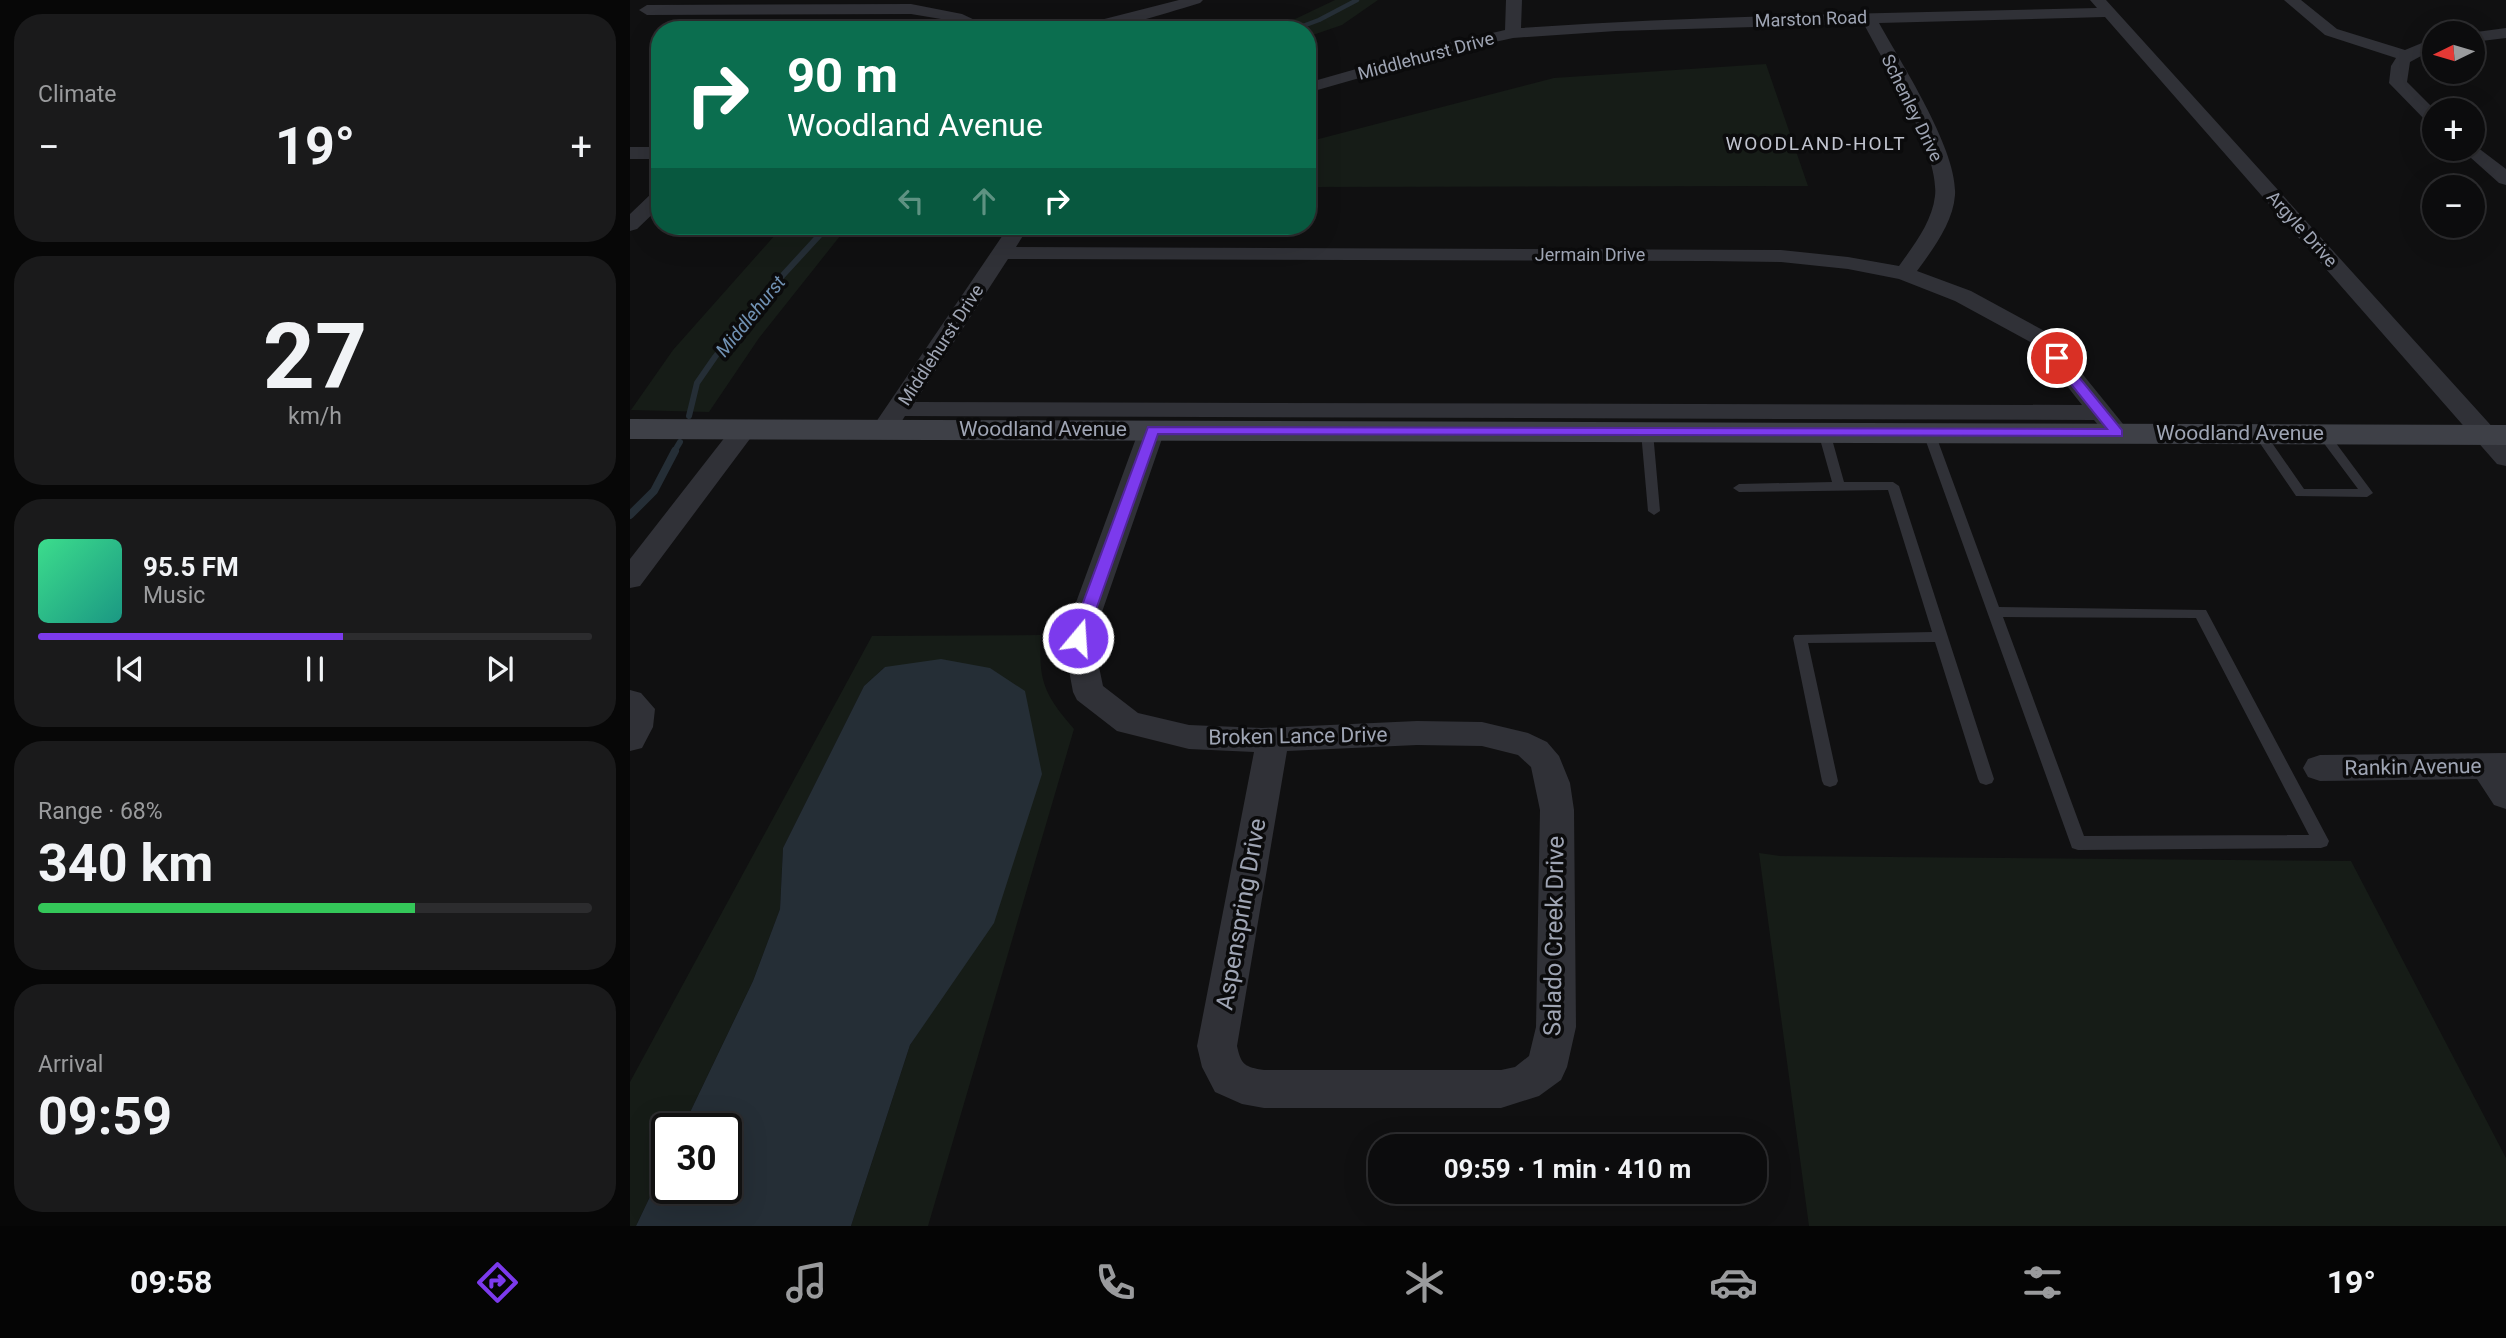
<!DOCTYPE html>
<meta charset="utf-8">
<style>
:root{--surface:#0c0c0d;--page:#1a1a1b;--text:#f1f3f6;--muted:#9a9b9d;--line:#2c2c2e;--accent:#7c3aed}
body{margin:0;font-family:Roboto,sans-serif;background:var(--page);color:var(--text);height:100vh;display:flex;flex-direction:column;font-size:26px;white-space:nowrap}
*{box-sizing:border-box;margin:0}
p{font-size:23px;color:var(--muted)}
.icon{flex:none;width:38px;height:38px;fill:none;stroke:currentColor;stroke-width:2;stroke-linecap:round;stroke-linejoin:round}
.map{position:relative;flex:1;overflow:hidden}
.side{display:flex;flex-direction:column;gap:14px;padding:14px;background:#070707;width:630px}
.side>*{flex:none}
.guide{position:absolute;left:21px;top:21px;width:665px;height:214px;border-radius:28px;box-shadow:0 7px 28px #0002,0 0 0 2px var(--line);background:#0b6e4f;color:#fff;overflow:hidden}
.needle{width:46px;rotate:265deg}
.controls{position:absolute;left:1792px;top:21px;display:grid;gap:14px}
.controls a{display:grid;place-items:center;width:63px;height:63px;border-radius:50%;background:var(--surface);box-shadow:0 7px 28px #0002,0 0 0 2px var(--line);font-size:35px}
.speed{position:absolute;left:21px;top:1113px;display:flex;gap:14px;font-size:35px;font-weight:700;text-align:center}
.speed>*{display:grid;place-content:center;width:91px;height:91px;border-radius:50%;background:var(--surface);box-shadow:0 7px 28px #0002,0 0 0 2px var(--line);line-height:1}
.speed .limit{border:4px solid #111;border-radius:10px;background:#fff;color:#111}
.pin{position:absolute;display:grid;place-items:center;width:60px;height:60px;color:#fff;margin:-30px;border:4px solid #fff;border-radius:50%;box-shadow:0 2px 7px #0007}
.me{position:absolute;width:77px;margin:-38px;rotate:18deg;stroke-linejoin:round;filter:drop-shadow(0 0 5px #0008)}
.turn{display:flex;align-items:center;gap:24px;height:147px;padding:0 21px;font-size:32px}
.turn .icon{width:91px;height:91px;stroke-width:2.5}
.turn b{display:block;font-size:49px;line-height:60px}
.lanes{display:flex;align-items:center;height:66px;padding:0 21px;background:#0003;justify-content:center;gap:35px;direction:ltr}
.lanes .off{opacity:.35}
.big{font-size:52px;font-weight:700;line-height:1.1}
.side .widget{flex:1;display:flex;flex-direction:column;justify-content:center;gap:10px;min-width:0;padding:0 24px;border-radius:28px;background:var(--page)}
.side .dial{align-items:center;gap:0}
.dial b{font-size:91px;line-height:1}
.song{display:flex;align-items:center;gap:21px}
.cover{width:84px;height:84px;border-radius:10px;background:linear-gradient(135deg,hsl(150 70% 55%),hsl(170 70% 35%))}
.played{height:7px;border-radius:4px;background:linear-gradient(90deg,var(--accent) 55%,var(--line) 55%)}
.keys{display:flex;justify-content:space-around;direction:ltr}
.heat{display:flex;justify-content:space-between;align-items:center;font-size:38px;direction:ltr}
.charge{height:10px;border-radius:5px;background:linear-gradient(90deg,#34c759 68%,var(--line) 0)}
.trip{position:absolute;left:738px;top:1134px;width:399px;height:70px;border-radius:28px;background:var(--surface);box-shadow:0 7px 28px #0002,0 0 0 2px var(--line);font-weight:700;line-height:70px;text-align:center}
.tab-bar{display:flex;height:112px;justify-content:space-around;align-items:center;background:#050505;color:var(--muted)}
.tab-bar .icon{width:49px;height:49px}
.tab-bar .selected{color:var(--accent)}
.tab-bar b{font-size:32px;color:var(--text)}
main{display:flex;flex:1;min-height:0}
.map>svg:first-child{display:block}
</style>
<main>
<section class="side">
<div class="widget"><p>Climate</p>
<div class="heat"><a>−</a><b class="big">19°</b><a>+</a></div>
</div>
<div class="widget dial"><b>27</b><p>km/h</p></div>
<div class="widget">
<div class="song"><i class="cover"></i><div><b>95.5 FM</b><p>Music</p></div></div>
<div class="played"></div>
<div class="keys"><svg class="icon" aria-label="previous" viewBox="0 0 24 24"><path d="M18 5L8 12l10 7zM5 5v14"/></svg><svg class="icon" aria-label="pause" viewBox="0 0 24 24"><path d="M8 5v14M16 5v14"/></svg><svg class="icon" aria-label="next" viewBox="0 0 24 24"><path d="M6 5l10 7-10 7zM19 5v14"/></svg></div>
</div>
<div class="widget"><p>Range · 68%</p><b class="big">340 km</b><div class="charge"></div></div>
<div class="widget"><p>Arrival</p><b class="big">09:59</b></div>
</section>
<div class="map">
<svg width="1876" height="1226" viewBox="0 0 1876 1226">
<rect width="100%" height="100%" fill="#101011"/>
<path fill="#161c17" d="M705,0H748L712,25L677,37V30H642Z
M1136,64L1178,186L677,187V142L924,78Z
M153,226H218L129,338L79,412L1,410L43,350Z
M411,635C408,681 414,694 444,729L298,1226H221L280,1045L312,997L255,667L234,686L153,848L150,909L123,981L52,1129H37V1161L6,1226H0V1082L242,636Z
M1129,853L1150,856L1721,861L1876,1158V1226H1179Z"/>
<path fill="#252e36" d="M311,659L360,668L395,691L412,774L364,923L280,1045L221,1226H6L37,1161V1188H96V1129H52L123,981L150,909L153,848L234,686L255,667Z"/>
<g fill="none" stroke-linecap="round" stroke-linejoin="round">
<path stroke="#252e36" stroke-width="4.5" d="M662,30L689,20L727,0"/>
<path stroke="#252e36" stroke-width="6" d="M59,416L67,383L85,357L130,300L198,226
M44,452L50,442"/>
<path stroke="#252e36" stroke-width="8" d="M0,515L24,491L45,451"/>
<path fill="#303137" fill-rule="evenodd" d="M1017,428L1023,432L1030,511L1024,515L1018,511L1011,432Z
M1194,428L1200,432L1214,482H1263L1269,486L1364,779L1362,783L1356,785L1350,783L1348,779L1305,642L1178,643L1208,781L1206,785L1200,787L1194,785L1192,781L1163,638L1165,635L1302,632L1258,490L1109,492L1103,488L1109,484L1202,482L1188,432Z
M1299,429L1305,433L1369,607L1576,610L1699,841L1697,846L1691,848L1448,850L1442,848L1293,433ZM1373,617L1566,618L1679,835L1454,836Z
M1629,429L1633,430L1674,489H1728L1687,434L1693,430L1697,431L1743,493L1737,497L1666,496L1623,433Z"/>
<path fill="#303137" fill-rule="evenodd" d="M549,0H573L570,3C526,16 488,30 441,30L443,27Z
M876,0H892L891,28C1083,15 1274,13 1467,8L1460,0H1476L1876,442V466L1867,464L1475,17L1249,23C1271,63 1328,150 1325,195C1323,223 1303,249 1287,271L1341,291L1420,334L1489,419L1493,424L1489,429C1477,432 1472,430 1464,420L275,416L268,427L259,430L250,427L246,422L379,226H399L386,247L1151,250L1218,257L1269,266C1284,245 1302,222 1305,196C1310,152 1254,64 1234,24L986,31L883,38L824,51L677,93V83L814,44L875,30ZM378,259L1077,261L1151,262L1218,269L1269,279L1325,301L1404,344L1452,405L285,402Z
M1654,0H1671L1707,29L1775,50L1804,38V49L1780,62L1777,82L1805,110L1804,124L1798,123L1759,83L1761,66L1766,58L1695,35Z
M281,4L332,14L366,30H344L323,21L281,14L17,15L9,10L17,5Z
M1876,28V38L1843,42V33H1839Z
M1843,144L1876,169V185L1869,183L1831,149H1843Z
M0,147H30V159H0Z
M30,190V207L7,229L0,231V214L23,192Z
M115,420L124,423L128,428L10,586L0,588V559L106,423Z
M522,422L531,425L535,430L463,638L473,686L508,713L559,725L632,728L787,721L852,722L898,733L917,742L929,756L940,783L944,810L946,1027L937,1067L931,1080L909,1096L871,1108H634L612,1104L585,1092L572,1067L567,1046L624,752L559,749L487,731L447,700L443,692L433,638L509,430L513,425ZM787,745L852,746L888,755L901,767L910,810L906,1027L899,1056L885,1067L871,1070H634C615,1067 611,1065 607,1046L657,751Z
M0,690L11,693L25,709L23,727L12,748L0,751Z
M1876,753V809L1864,805L1847,779L1690,781L1678,777L1673,768L1678,759L1690,755Z"/>
<path fill="#3e4047" fill-rule="evenodd" d="M0,419L1876,425V445L0,439Z"/>
</g>
<path fill="#7c3aed" stroke="#51269a" stroke-width="2" d="M1427,354L1431,355L1492,430V436L528,434L456,638L448,644L440,638L518,427L1477,429L1420,358Z"/>
<g text-anchor="middle" stroke-width="7" stroke-linejoin="round" paint-order="stroke">
<g font-size="18" fill="#9fa5b4" stroke="#0b0b0c">
<text transform="translate(1181 19) rotate(-2)" y="6">Marston Road</text>
<text transform="translate(796 56) rotate(-15)" y="6">Middlehurst Drive</text>
<text transform="translate(1282 108) rotate(64)" y="6">Schenley Drive</text>
<text transform="translate(1672 229) rotate(48)" y="6">Argyle Drive</text>
<text x="960" y="261">Jermain Drive</text>
<text transform="translate(311 345) rotate(-57)" y="6">Middlehurst Drive</text>
</g>
<g font-size="19" letter-spacing="2" fill="#c1c4cf" stroke="#0b0b0c">
<text x="1186" y="150">WOODLAND-HOLT</text>
</g>
<g font-size="19" font-style="italic" fill="#7192b4" stroke="#0b0b0c">
<text transform="translate(120 316) rotate(-51)" y="7">Middlehurst</text>
</g>
<g font-size="21" fill="#9fa5b4" stroke="#0b0b0c">
<text x="413" y="436">Woodland Avenue</text>
<text x="1610" y="440">Woodland Avenue</text>
<text transform="translate(668 736) rotate(-1)" y="7">Broken Lance Drive</text>
<text transform="translate(1783 767) rotate(-1)" y="7">Rankin Avenue</text>
</g>
<g font-size="24" fill="#9fa5b4" stroke="#0b0b0c">
<text transform="translate(611 914) rotate(-80)" y="8">Aspenspring Drive</text>
<text transform="translate(924 936) rotate(-89)" y="8">Salado Creek Drive</text>
</g>
</g>
</svg>
<div class="controls">
<a><svg class="needle" viewBox="-14 -14 28 28"><path d="M0-13l5 13h-10z" fill="#e53935"/><path d="M0 13l5-13h-10z" fill="#9a9b9d"/></svg></a>
<a>+</a>
<a>−</a>
</div>
<div class="speed"><div class="limit">30</div></div>
<div class="pin" style="left:1427px;top:358px;background:#d93025"><svg class="icon" aria-label="arrive" viewBox="0 0 24 24"><path d="M6 21V4h12l-3 4 3 4H6"/></svg></div>
<svg class="me" style="left:448px;top:638px" viewBox="-20 -20 40 40"><circle r="17" fill="#7c3aed" stroke="#fff" stroke-width="3"/><path d="M0-11L8 9 0 5-8 9z" fill="#fff"/></svg>
<div class="trip">09:59 · 1 min · 410 m</div>
<div class="guide">
<div class="turn"><svg class="icon" aria-label="right" viewBox="0 0 24 24"><path d="M7 20v-9h11M14 6l5 5-5 5"/></svg><div><b>90 m</b>Woodland Avenue</div></div>
<div class="lanes"><svg class="icon off" aria-label="left" viewBox="0 0 24 24"><path d="M17 20v-9H6M10 6l-5 5 5 5"/></svg><svg class="icon off" aria-label="ahead" viewBox="0 0 24 24"><path d="M12 20V5M6 11l6-6 6 6"/></svg><svg class="icon" aria-label="right" viewBox="0 0 24 24"><path d="M7 20v-9h11M14 6l5 5-5 5"/></svg></div>
</div>
</div>
</main>
<nav class="tab-bar">
<b>09:58</b>
<svg class="icon selected" aria-label="directions" viewBox="0 0 24 24"><path d="M12 3l9 9-9 9-9-9zM9 14v-3h6M13 9l2 2-2 2"/></svg>
<svg class="icon" aria-label="music" viewBox="0 0 24 24"><path d="M9 18V5l10-2v13"/><circle cx="6" cy="18" r="3"/><circle cx="16" cy="16" r="3"/></svg>
<svg class="icon" aria-label="phone" viewBox="0 0 24 24"><path d="M5 4h4l2 5-3 2q2 4 5 5l2-3 5 2v4C11 20 4 13 5 4z"/></svg>
<svg class="icon" aria-label="climate" viewBox="0 0 24 24"><path d="M12 3v18M4 7l16 10M4 17L20 7"/></svg>
<svg class="icon" aria-label="car" viewBox="0 0 24 24"><path d="M5 17H2v-5l4-1 3-4h7l3 4 3 1v5h-3M9 17h6M6 11h13"/><circle cx="7" cy="17" r="2"/><circle cx="17" cy="17" r="2"/></svg>
<svg class="icon" aria-label="filters" viewBox="0 0 24 24"><path d="M4 7h16M4 17h16"/><circle cx="9" cy="7" r="2"/><circle cx="15" cy="17" r="2"/></svg>
<b>19°</b>
</nav>
